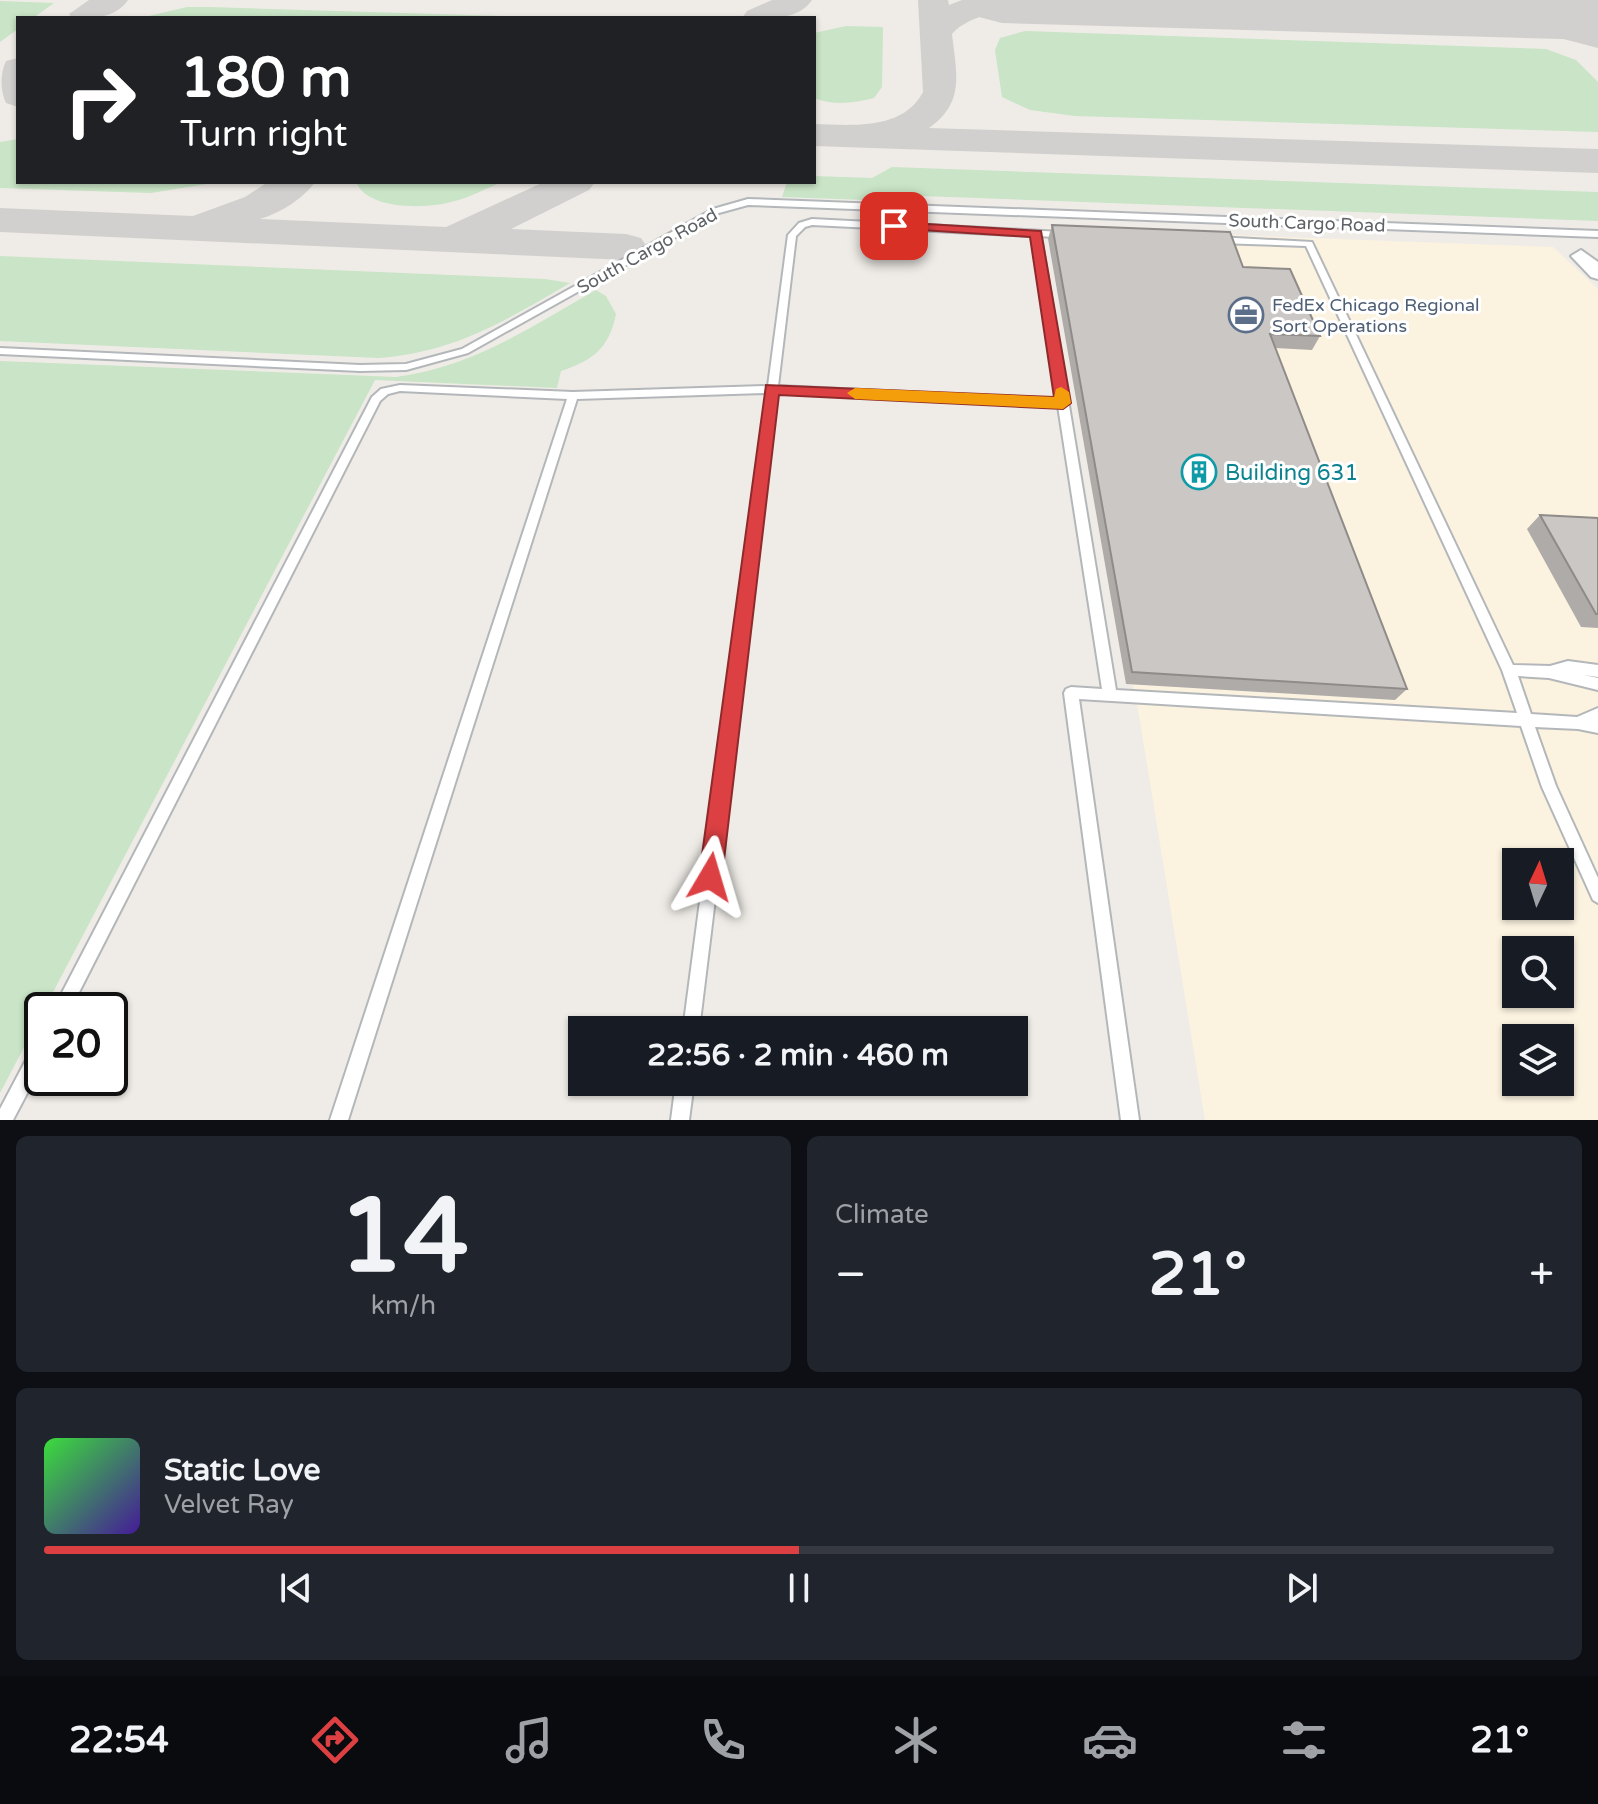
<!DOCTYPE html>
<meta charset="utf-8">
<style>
:root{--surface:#171b24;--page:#20242c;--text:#f1f3f6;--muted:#9ea1a6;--line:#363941;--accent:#dc4043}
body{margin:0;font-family:"Varela Round",sans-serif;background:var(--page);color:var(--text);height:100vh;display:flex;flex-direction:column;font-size:30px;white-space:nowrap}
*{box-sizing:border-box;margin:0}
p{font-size:26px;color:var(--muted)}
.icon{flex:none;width:44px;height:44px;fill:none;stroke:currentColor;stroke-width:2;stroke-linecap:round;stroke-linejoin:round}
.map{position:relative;height:1120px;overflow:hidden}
.side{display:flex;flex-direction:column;gap:16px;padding:16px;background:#0d0f14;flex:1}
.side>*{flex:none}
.guide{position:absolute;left:16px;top:16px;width:800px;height:168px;border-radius:0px;box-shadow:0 2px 6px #0004;background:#202124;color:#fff;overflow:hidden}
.needle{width:52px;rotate:4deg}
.tools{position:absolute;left:1502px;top:848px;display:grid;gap:16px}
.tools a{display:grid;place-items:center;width:72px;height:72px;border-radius:0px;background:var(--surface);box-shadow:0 2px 6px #0004;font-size:40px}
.speed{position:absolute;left:24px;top:992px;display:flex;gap:16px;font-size:40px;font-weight:700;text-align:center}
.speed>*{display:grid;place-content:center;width:104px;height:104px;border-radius:50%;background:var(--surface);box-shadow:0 2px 6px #0004;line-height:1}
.speed .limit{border:4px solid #111;border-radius:12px;background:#fff;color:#111}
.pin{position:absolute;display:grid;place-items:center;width:68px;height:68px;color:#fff;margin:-34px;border-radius:16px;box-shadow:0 4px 12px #0006}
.me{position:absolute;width:88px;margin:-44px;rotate:7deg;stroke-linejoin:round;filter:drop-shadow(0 0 6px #0008)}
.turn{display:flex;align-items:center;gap:28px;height:168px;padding:0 32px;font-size:36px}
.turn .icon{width:104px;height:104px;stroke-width:2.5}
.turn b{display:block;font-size:56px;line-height:68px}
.big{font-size:60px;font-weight:700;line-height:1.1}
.side .widget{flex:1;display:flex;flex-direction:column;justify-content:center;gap:12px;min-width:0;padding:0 28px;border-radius:12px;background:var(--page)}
.side .dial{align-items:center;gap:0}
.dial b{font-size:104px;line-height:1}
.song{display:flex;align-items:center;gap:24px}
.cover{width:96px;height:96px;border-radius:12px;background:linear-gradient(135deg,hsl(120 70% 55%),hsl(260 70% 35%))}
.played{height:8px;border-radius:4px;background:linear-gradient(90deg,var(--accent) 50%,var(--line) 50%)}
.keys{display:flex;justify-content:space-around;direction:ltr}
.heat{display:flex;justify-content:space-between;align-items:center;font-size:44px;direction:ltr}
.side .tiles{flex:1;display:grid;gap:16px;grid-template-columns:1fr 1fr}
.widget:last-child{grid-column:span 2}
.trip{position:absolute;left:568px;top:1016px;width:460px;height:80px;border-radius:0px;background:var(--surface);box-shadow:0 2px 6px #0004;font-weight:700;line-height:80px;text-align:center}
.tab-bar{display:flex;height:128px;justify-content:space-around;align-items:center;background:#090b0e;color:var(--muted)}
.tab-bar .icon{width:56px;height:56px}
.tab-bar .selected{color:var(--accent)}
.tab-bar b{font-size:36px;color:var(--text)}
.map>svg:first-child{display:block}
</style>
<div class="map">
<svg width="1598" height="1120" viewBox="0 0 1598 1120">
<rect width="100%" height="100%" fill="#efece7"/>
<path fill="#fbf2e0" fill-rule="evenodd" d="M1046,228L1553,247L1598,289V1120H1205L1140,721L1133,685L1126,684ZM1516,862H1560V906H1516ZM1516,950H1560V994H1516ZM1516,1038H1560V1082H1516Z"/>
<path fill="#c9e4c6" d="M0,1L54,3L33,18H18V29L0,42Z
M187,7H209L565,18H140Z
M846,26L883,27L882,87L874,98C854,103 834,106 814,98V33Z
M1025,31L1546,49L1576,60L1598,82V132L1075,116L1030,110L1002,97L995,50L1000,38Z
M18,139V182H219L151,193L0,188V142Z
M892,167L1598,192V221L922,196L921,202L782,197L787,182H814V176L872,178Z
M356,182H502C487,188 471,197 455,201C429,209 368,211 356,182Z
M0,256L545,279L570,283C505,321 455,352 379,358L0,341Z
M596,290L606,296L616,314C609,348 594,360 561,371L557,388L375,380L0,1093V361L396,377C472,367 531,327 596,290Z"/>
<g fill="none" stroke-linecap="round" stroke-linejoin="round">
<path fill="#d2d0ce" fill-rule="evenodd" d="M89,0H128C115,19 93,18 72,18L69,14Z
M772,0H812C797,22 766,18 742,18L747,11Z
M918,0H948L949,5L962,0H1013C1004,14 969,14 952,34C956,72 966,102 929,128L1598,149V173L814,146V124C850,125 903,131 923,92Z
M1505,5L1598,27V48L1494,21L1489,14L1494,7Z
M18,58V107L6,103C0,91 0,73 6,61Z
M268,182H315C303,199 280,213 260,219L446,227L544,182H595L589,190L511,229L626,234L641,238L647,247L641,256L626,260L0,232V208L193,216L245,197Z"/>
<path fill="#d2d0ce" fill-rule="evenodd" d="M964,0H1598V40L1002,23L975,16Z"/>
<g stroke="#b4b7ba" stroke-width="4">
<path id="lane" d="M748,199L1598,231V237L748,205L719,213L468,353L406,370L360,371L0,354V348L360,365L406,364L462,349L713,209Z
M812,219L1062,232L1066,235L1062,238L1041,236L1116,690L1517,713L1502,670L1306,246L1217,243L1213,240L1217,237L1312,242L1513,665L1550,666L1568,661L1598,665V677L1584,675L1598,678V690L1549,678L1518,676L1531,714L1577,717L1598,708V733L1578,729L1535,727L1556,786L1598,878V903L1593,900L1542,787L1521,726L1079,699L1139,1120H1121L1064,693L1066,689L1071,687L1102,689L1058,406L777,393L699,1030H683L767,393L577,399L348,1120H330L567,399L400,391L388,394L380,401L70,1010H53L372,397L381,389L400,385L573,392L768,386L788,235L799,223ZM812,225L1032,236L1057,399L778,386L796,236L805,227Z
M42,1039V1065L13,1120H0V1109L36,1041Z
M676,1082H694L689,1120H671Z"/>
</g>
<g stroke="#b4b7ba" stroke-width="4">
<path id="street" d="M1581,250L1598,262V279L1591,277L1571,256Z"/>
</g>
<use href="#lane" fill="#fff" fill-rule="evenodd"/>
<use href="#street" fill="#fff" fill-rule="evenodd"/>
</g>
<path fill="#afaba9" d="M1052,225L1243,267L1320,336L1312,350L1275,348L1407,689L1395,700L1126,684L1048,239Z
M1540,515L1598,518V628L1581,627L1527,529Z"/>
<path fill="#cbc7c4" stroke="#8e8b89" stroke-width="2" d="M1052,225L1230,232L1243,267L1290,269L1320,336L1270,334L1407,689L1132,672Z
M1540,515L1598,518V614H1596Z"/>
<path fill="#dc4043" stroke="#8f2a2c" stroke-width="2" d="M894,222L1041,231L1071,403L1063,409L779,395L722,877L718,886L710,889L702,886L699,877L766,385L1054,397L1030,237L890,228L888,226Z"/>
<path fill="#f59e0b" d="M1061,387L1069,392L1071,403L1063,409L855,399L847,393L855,388L1054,397L1056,389Z"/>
<defs>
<g id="office-ring" transform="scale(1.8)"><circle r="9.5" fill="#fff" stroke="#5c6f8a" stroke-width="1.5"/><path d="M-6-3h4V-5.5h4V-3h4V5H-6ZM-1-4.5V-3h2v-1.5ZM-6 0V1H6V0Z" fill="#5c6f8a"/></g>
<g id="building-ring" transform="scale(1.8)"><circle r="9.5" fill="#fff" stroke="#0f9aa8" stroke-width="1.5"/><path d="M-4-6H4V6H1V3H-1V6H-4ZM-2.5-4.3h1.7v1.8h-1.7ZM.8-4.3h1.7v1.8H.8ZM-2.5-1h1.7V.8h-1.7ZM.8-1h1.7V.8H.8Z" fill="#0f9aa8"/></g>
</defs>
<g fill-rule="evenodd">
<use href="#office-ring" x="1246" y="315"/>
<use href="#building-ring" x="1199" y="472"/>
</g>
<g text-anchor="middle" stroke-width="6" stroke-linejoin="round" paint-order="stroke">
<g font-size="18" fill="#5e6266" stroke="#fff">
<text transform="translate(1307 223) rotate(2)" y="6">South Cargo Road</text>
<text transform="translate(647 251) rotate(-29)" y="6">South Cargo Road</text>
</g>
<g font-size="18" fill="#4e5e75" stroke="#fff" text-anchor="start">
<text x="1272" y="311">FedEx Chicago Regional<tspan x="1272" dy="21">Sort Operations</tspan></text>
</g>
<g font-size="22" fill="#0d838f" stroke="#fff" text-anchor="start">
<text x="1225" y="480">Building 631</text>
</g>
</g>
</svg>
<div class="tools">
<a><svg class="needle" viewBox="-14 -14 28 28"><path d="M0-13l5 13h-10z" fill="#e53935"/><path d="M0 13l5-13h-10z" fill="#9ea1a6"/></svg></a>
<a><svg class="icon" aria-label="search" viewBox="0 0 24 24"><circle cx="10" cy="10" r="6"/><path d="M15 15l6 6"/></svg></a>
<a><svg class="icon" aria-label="layers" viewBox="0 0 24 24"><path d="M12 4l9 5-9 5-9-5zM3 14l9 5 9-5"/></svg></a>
</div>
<div class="speed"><div class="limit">20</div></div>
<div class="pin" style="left:894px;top:226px;background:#d93025"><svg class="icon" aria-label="arrive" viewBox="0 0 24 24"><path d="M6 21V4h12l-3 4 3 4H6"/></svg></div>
<svg class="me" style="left:710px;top:877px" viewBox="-20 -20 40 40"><path d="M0-17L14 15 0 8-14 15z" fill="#dc4043" stroke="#fff" stroke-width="4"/></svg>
<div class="trip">22:56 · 2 min · 460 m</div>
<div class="guide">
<div class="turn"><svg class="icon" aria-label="right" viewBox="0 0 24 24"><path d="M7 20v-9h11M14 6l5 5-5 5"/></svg><div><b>180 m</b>Turn right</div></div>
</div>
</div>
<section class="side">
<div class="tiles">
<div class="widget dial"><b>14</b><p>km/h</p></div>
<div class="widget"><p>Climate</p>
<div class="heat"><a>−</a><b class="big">21°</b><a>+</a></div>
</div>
<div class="widget">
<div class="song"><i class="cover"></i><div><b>Static Love</b><p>Velvet Ray</p></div></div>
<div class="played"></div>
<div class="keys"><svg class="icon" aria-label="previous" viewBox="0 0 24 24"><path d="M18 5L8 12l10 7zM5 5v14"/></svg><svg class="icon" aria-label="pause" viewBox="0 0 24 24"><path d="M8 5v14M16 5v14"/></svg><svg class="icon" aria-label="next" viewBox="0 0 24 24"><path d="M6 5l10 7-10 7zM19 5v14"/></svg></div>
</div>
</div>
</section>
<nav class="tab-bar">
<b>22:54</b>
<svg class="icon selected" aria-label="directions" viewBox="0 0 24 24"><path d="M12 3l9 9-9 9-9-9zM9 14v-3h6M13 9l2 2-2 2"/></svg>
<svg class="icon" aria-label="music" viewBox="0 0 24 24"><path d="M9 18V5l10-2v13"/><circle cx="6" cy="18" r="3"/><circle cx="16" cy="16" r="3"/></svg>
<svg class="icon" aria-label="phone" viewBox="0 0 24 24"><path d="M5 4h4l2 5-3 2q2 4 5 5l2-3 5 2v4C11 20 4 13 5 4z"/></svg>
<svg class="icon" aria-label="climate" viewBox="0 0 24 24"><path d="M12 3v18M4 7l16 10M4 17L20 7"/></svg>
<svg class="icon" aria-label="car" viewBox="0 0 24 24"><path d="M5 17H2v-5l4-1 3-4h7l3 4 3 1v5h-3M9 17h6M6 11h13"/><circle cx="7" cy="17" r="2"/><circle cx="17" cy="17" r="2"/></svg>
<svg class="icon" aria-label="filters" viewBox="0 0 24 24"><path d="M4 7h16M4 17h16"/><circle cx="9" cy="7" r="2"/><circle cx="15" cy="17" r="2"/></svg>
<b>21°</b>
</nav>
